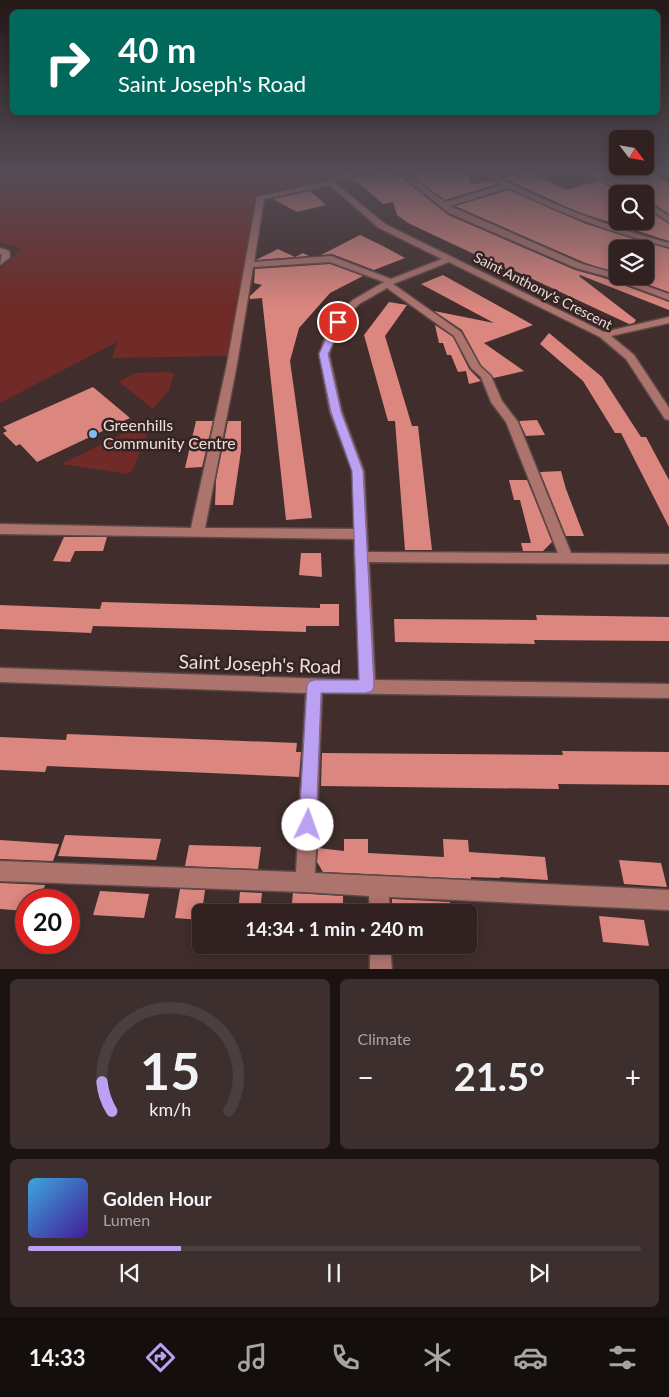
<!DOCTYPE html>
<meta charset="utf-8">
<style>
:root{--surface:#312221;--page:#3d2f2e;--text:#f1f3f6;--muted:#a8a4a5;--line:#4c3f3f;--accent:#bca0f2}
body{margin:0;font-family:Lato,sans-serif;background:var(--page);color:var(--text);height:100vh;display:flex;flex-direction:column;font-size:19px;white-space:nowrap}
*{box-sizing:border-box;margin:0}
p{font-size:16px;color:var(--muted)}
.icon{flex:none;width:28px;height:28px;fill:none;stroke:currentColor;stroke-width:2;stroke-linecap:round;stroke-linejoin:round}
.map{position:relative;height:969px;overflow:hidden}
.panel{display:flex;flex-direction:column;gap:10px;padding:10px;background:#1b1312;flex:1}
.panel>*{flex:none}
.guide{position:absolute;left:10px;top:10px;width:650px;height:105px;border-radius:8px;box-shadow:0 2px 12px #0003,0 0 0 1px var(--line);background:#00695c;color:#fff;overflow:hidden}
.needle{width:32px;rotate:121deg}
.buttons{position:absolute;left:609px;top:130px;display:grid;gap:10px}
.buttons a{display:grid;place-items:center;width:45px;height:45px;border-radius:8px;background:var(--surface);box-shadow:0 2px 12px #0003,0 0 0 1px var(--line);font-size:25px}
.speed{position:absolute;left:15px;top:889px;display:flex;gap:10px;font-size:25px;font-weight:700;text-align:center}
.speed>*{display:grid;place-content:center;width:65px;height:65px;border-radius:50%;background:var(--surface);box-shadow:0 2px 12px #0003,0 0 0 1px var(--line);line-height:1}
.speed .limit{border:8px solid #d22;background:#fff;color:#111}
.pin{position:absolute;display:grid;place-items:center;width:42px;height:42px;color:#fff;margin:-21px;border:2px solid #fff;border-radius:50%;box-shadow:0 1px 5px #0007}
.me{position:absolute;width:55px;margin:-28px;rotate:3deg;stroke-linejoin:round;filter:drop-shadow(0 0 4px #0008)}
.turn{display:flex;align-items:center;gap:18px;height:105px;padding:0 25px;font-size:22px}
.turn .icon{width:65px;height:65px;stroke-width:2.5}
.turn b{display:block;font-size:35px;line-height:42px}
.big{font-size:38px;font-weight:700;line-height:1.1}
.panel .tile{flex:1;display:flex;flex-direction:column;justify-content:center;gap:8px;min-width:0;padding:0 18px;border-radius:8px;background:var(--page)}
.panel .dial{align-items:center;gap:0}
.dial svg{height:130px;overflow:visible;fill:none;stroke:var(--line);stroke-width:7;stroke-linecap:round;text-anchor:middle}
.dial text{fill:var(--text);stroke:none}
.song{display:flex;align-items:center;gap:15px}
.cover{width:60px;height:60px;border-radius:8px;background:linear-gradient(135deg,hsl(200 70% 55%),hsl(260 70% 35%))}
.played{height:5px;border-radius:2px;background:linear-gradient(90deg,var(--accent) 25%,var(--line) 25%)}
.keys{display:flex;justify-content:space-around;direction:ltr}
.heat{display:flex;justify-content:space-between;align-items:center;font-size:28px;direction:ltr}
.panel .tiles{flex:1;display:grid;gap:10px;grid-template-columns:1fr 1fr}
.tile:last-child{grid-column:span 2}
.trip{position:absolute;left:192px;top:904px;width:285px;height:50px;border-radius:8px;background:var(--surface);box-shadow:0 2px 12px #0003,0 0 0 1px var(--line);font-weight:700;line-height:50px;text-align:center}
.dock{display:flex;height:80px;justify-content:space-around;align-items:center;background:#140e0d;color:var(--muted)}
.dock .icon{width:35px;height:35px}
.dock .active{color:var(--accent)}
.dock b{font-size:22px;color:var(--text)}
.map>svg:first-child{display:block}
</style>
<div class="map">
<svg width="669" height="970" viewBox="0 0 669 970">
<rect width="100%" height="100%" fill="#412e2c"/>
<path fill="#702a27" d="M21,173H352L328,176L310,185L258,196L227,356L112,358L117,342L0,403V269L22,249L0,242V177Z
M169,372L174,374L169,391L153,409L119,382L135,373Z
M143,424L149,429L133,469L128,474L61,464Z"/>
<path fill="#db867f" d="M378,173H396L448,215L575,270L604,278L669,302V310L580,275L579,276L636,320L634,323L629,324L509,268L506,269L408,223L397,215L393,202L383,204L353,178Z
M408,173H469L470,185L492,180L498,184L445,200Z
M526,173H532L566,190L598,181L621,194H618V221H645V208L669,224V241L578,212L503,178Z
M652,173L669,184V214L645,198V194H637L609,178Z
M509,190L586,224L669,249V292L624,276H645V249H618V274L583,262L455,206Z
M310,191L326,205L297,212L273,199Z
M360,235L383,246L405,258L374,270L332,254L321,255Z
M278,249L295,257L303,253L309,256L256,260Z
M330,264L363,276L330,293L299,328L290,361L312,518L286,520L262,298L250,299V296L262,285L254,283L255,269Z
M443,275L533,325L484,343L524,371L494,378L481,365L462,330L434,311L494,323L421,284Z
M389,302L407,305L385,336L412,426H418L432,550H405L395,421H388L364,335Z
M435,325L453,337L469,369L481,381L469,384L466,371L458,372L451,355H447L443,343H439Z
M549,333L602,377L641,437H646L669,480V527L621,433H615L583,381L540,344Z
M93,387L130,418L37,462L20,444L16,446L3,433L7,431L3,427Z
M537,420L545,435L526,436L519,421Z
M196,421H213L202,467L185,468Z
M228,421H241V451L233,505H215L216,480Z
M561,471L566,489L584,536H566L540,472Z
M509,480H527L552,542L543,551H523L521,543H531L520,500H514Z
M64,537H107L103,551H75L70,562L53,561Z
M301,553H321L322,577L299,575Z
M102,602L320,608V604H339V626H306V632L93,626L91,633L0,629V605L100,609Z
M536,615L669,617V641L534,640L535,644L395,642L394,619L537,620Z
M67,734L297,743L296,752H301L299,777L47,766L45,772L0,770V737L66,740Z
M562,751L669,752V785L558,784L559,789L321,786L322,753L563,755Z
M65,835L88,836L161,839L156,860L58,856Z
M344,839H368V853L444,857L443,839L468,840L469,852L545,857L548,880L500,877V878L471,877V879L323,872L317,862L318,848L344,851Z
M0,840L59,844L53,861L0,859Z
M189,845L261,847L258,869L185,866Z
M619,860L661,863L667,887L624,884Z
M0,883L45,885L40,900H26V911L0,909Z
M180,889L205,890L201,920L175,918Z
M100,891L149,894L144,918L93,915Z
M240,892L262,893L260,912H238Z
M293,893L343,896V912H291Z
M392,899L450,902V912H392Z
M599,916L644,920L649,946L603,942Z"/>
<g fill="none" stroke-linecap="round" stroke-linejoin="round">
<g stroke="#5c4a48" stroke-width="3">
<path id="minor" d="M351,173H367L337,179L335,183L385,224L604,332L669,317V323L611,336L634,355L669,408V420L665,419L626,359L600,337L449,262L393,284L461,332L480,366L491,376L502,401L518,422L571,553L669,554V564L369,562L375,680L669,684V698L322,693L315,873L669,890V910L389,897L390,912H370L369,896L305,892L0,881V861L296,872L306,693L0,682V668L359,680L354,539L0,534V524L191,528L227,364L257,197L328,181L332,176ZM330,185L379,228L442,259L391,279L331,256L254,262L264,199ZM330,262L384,282L353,300L342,310L327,333L319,354L330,412L352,471L354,529L205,528L237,364L253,267ZM387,288L454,336L471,368L481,377L491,402L506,422L558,553L368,552L364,471L342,412L329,354L337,333L349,314L359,304Z
M398,173H405L445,202L503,185L484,173H491C542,202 612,228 669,243V247C614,234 559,213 509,188L450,206L582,264L611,272L618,276L669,294V300L605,276L576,268L449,213Z
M588,173H595L635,194H625Z
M645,200L669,216V222L645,206Z
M0,248L9,251L10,257L0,265L2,254H0Z
M370,945H390L392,970H370Z"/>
</g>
<use href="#minor" fill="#ad736d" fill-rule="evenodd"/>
</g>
<linearGradient id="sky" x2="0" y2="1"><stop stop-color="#241918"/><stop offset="0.56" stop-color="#544c56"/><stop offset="1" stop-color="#544c56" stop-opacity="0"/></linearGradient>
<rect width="669" height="308" fill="url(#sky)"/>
<path fill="#bca0f2" stroke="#7a689d" d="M338,319L343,322L328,354L341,412L363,471L374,686L372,691L366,693H321L316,825L313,831L308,833L302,831L299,825L307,686L309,682L314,680H359L352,471L331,412L319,354L334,322Z"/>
<circle fill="#7ebdf9" stroke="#362422" stroke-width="2" cx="93" cy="434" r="5"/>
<g text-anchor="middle" stroke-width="5" stroke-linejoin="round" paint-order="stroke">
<g font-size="14" fill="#ebdedd" stroke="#362422">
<text transform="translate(543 291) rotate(27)" y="5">Saint Anthony's Crescent</text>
</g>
<g font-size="16" fill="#ebdedd" stroke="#362422" text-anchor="start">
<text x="103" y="431">Greenhills<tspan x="103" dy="18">Community Centre</tspan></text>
</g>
<g font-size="19" fill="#ebdedd" stroke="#362422">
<text transform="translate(260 664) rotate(2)" y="7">Saint Joseph's Road</text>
</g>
</g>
</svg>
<div class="buttons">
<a><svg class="needle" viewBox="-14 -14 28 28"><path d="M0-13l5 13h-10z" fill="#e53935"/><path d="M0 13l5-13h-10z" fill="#a8a4a5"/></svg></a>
<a><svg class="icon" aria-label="search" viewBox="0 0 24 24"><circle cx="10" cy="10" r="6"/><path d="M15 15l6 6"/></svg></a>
<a><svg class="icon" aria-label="layers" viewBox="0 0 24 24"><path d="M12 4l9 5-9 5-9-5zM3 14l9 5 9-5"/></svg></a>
</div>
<div class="speed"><div class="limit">20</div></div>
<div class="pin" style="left:338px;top:322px;background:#d93025"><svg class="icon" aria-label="arrive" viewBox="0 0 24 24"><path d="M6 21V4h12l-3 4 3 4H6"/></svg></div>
<svg class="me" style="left:308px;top:825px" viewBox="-20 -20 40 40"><circle r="19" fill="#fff"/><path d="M0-13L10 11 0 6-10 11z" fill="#bca0f2"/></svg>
<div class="trip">14:34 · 1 min · 240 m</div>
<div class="guide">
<div class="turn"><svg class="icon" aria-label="right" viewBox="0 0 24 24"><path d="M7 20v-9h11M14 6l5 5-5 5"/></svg><div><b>40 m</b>Saint Joseph's Road</div></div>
</div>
</div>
<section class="panel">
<div class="tiles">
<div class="tile dial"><svg viewBox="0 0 100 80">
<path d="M14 69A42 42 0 1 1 86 69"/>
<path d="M14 69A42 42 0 0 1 8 51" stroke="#bca0f2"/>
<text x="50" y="56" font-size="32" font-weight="700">15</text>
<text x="50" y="72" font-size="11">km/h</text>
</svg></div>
<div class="tile"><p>Climate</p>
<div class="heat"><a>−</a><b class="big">21.5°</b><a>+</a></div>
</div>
<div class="tile">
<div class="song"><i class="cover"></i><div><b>Golden Hour</b><p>Lumen</p></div></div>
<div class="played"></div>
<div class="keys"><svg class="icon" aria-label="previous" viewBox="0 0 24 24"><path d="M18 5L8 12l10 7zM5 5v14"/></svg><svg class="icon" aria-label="pause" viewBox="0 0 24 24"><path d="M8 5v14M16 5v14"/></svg><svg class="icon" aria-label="next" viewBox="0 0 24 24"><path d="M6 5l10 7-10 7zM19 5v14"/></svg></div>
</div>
</div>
</section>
<nav class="dock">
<b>14:33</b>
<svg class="icon active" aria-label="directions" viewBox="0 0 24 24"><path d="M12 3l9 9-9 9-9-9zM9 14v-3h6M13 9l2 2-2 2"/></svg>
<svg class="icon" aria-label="music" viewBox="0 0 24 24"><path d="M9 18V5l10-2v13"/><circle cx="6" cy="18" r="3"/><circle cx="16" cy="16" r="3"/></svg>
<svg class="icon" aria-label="phone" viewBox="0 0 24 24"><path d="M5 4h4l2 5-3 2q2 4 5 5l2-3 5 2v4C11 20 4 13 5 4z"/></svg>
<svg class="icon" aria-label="climate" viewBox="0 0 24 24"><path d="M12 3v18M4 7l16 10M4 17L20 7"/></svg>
<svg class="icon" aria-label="car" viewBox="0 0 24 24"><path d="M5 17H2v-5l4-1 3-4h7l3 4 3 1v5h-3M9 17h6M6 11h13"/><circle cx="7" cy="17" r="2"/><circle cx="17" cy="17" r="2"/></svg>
<svg class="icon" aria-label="filters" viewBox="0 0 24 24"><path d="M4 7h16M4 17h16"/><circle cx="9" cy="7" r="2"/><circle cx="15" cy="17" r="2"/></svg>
</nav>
